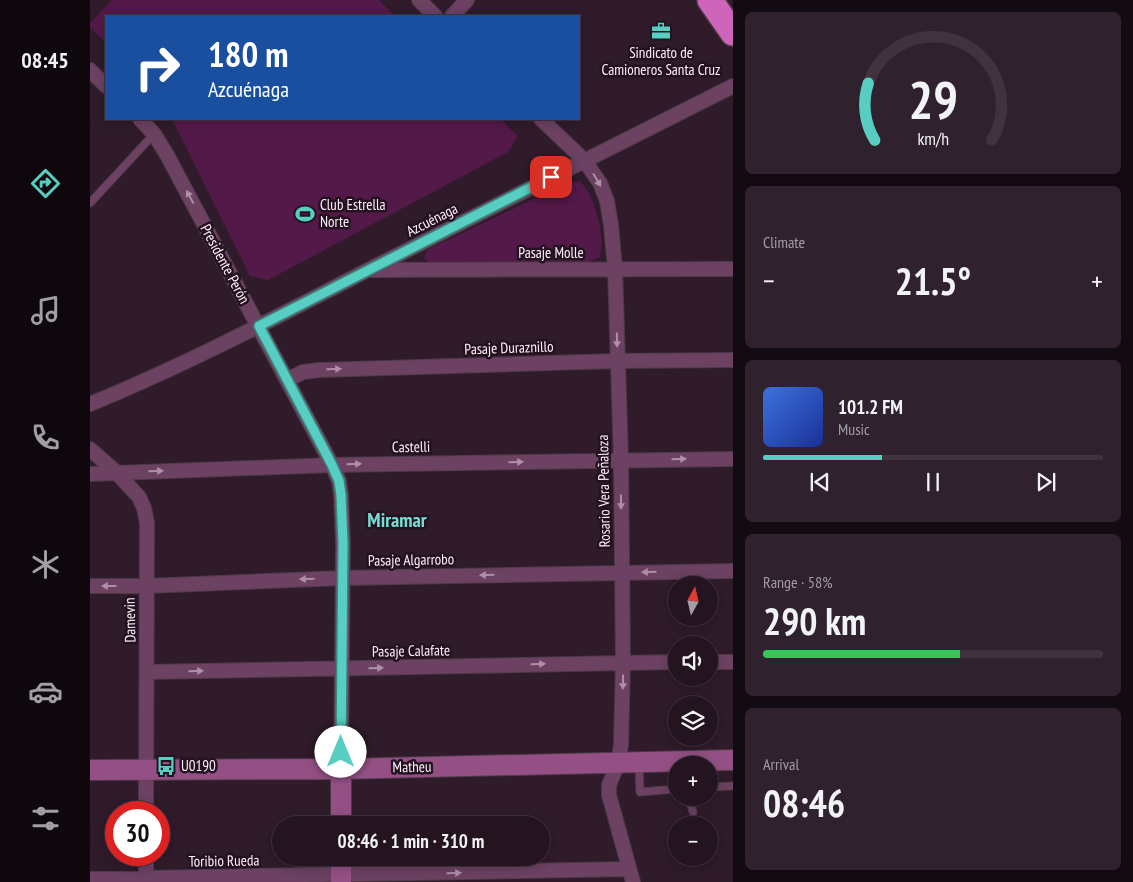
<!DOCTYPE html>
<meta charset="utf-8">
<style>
:root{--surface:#231420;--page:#2f212d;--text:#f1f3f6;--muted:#a39ea5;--line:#40333e;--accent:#57cec1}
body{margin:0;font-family:"PT Sans Narrow",sans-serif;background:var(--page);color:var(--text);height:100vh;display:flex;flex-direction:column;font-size:19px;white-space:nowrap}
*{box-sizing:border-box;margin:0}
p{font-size:16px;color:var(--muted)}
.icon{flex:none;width:28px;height:28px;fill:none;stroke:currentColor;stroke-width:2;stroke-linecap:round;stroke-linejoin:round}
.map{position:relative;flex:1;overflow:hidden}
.side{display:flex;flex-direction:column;gap:12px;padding:12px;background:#130b12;width:400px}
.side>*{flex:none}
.hud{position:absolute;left:15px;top:15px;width:475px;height:105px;border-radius:0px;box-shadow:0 2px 12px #0003,0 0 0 1px var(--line);background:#1a4fa0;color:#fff;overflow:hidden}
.needle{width:32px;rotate:8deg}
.controls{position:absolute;left:578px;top:576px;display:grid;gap:10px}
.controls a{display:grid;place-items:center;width:50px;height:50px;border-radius:50%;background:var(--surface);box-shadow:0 2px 12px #0003,0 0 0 1px var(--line);font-size:25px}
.speed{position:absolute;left:15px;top:801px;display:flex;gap:10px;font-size:25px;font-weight:700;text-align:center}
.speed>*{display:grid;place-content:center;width:65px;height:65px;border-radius:50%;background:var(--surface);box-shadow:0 2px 12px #0003,0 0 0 1px var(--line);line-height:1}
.speed .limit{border:8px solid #d22;background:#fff;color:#111}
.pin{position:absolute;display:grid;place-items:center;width:42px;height:42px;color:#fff;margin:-21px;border-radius:10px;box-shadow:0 2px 8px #0006}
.me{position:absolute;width:55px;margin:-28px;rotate:0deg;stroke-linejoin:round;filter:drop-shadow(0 0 4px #0008)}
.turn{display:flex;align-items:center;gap:18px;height:105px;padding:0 20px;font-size:22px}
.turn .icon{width:65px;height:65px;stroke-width:2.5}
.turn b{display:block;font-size:35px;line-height:42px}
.big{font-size:38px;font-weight:700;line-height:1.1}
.side .card{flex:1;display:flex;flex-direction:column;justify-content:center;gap:8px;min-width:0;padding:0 18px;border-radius:8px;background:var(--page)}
.side .dial{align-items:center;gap:0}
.dial svg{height:130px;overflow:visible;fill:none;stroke:var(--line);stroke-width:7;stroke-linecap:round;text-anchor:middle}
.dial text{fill:var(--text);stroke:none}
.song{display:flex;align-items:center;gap:15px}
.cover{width:60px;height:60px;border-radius:8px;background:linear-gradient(135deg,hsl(220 70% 55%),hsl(230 70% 35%))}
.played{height:5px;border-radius:2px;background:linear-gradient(90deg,var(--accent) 35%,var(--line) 35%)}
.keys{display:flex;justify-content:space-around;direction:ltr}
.heat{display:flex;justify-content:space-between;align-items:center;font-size:28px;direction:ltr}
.charge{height:8px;border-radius:4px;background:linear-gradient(90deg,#34c759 58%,var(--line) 0)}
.trip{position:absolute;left:182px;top:816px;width:278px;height:50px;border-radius:25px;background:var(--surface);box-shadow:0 2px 12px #0003,0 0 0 1px var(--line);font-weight:700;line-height:50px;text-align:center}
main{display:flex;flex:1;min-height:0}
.tabs{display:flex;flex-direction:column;width:90px;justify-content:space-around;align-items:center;background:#0e080d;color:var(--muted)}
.tabs .icon{width:35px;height:35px}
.tabs .active{color:var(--accent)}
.tabs b{font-size:22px;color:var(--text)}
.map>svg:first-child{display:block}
</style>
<main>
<nav class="tabs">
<b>08:45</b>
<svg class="icon active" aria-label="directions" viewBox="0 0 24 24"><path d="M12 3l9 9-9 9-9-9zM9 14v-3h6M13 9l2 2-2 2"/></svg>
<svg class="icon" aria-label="music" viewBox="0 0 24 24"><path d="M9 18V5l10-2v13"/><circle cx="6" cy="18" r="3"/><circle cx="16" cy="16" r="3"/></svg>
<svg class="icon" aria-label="phone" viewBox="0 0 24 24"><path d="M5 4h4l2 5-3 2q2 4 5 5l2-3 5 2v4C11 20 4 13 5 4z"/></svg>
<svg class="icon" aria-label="climate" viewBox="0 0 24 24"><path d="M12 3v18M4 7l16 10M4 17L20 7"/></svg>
<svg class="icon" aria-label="car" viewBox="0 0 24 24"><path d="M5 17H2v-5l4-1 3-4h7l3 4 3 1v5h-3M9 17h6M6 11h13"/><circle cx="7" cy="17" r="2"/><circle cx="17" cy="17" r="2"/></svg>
<svg class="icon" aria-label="filters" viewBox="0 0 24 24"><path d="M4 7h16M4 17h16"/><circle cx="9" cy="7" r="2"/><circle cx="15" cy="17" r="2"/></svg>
</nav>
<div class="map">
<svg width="643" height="882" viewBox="0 0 643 882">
<rect width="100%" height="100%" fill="#2f1b2a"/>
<path fill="#531949" d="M22,0H289L305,16H16V43L0,27V23Z
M82,119H410L428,136L418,152L178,280L160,276Z
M490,181C493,185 497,189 499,193C507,209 516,242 509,258L498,262L341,264L334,259L337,250L479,182Z"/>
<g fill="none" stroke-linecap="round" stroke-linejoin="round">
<g stroke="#4c3947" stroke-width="9">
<path id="lane" d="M0,203L64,134
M549,765L550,792L586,789
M619,787L643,786
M599,798L603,812"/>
</g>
<g stroke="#4c3947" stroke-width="16">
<path id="street" d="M329,0L345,16
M362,16L377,0
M0,70L16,86
M50,119L64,134L77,155L242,465L249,481L251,495L253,543L251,769
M451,119L494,160L510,183L517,201L521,225L525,268L531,460L533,662L531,745L528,763L519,785V795L543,882
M281,270L643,269
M197,380L213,372L230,370L527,361L643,360
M0,404C93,366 183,319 272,273C396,211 519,148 643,86
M0,449L26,472L49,497L54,508L57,523L56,812
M0,474L242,465L643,459
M0,586H56L253,578L643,571
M619,662H643
M57,672L586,662
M0,879L539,869
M56,882V855"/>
</g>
<g stroke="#4c3947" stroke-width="22">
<path id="secondary" d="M0,770L251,769L643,760
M251,825V769
M251,858V882"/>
</g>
<g stroke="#4c3947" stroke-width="28">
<path id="highway" d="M620,0L643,33"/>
</g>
<use href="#lane" stroke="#6c4162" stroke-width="7"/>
<use href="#street" stroke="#6c4162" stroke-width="14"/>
<use href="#secondary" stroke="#945085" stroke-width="20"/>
<use href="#highway" stroke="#cf65ba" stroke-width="25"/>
</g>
<defs><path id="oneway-solid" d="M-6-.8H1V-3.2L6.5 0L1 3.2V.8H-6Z" transform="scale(1.25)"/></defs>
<g fill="#ae90a6">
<use href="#oneway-solid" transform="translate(507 180) rotate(59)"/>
<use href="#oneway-solid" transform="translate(100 197) rotate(-118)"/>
<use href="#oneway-solid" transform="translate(527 340) rotate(89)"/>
<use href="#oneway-solid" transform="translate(244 369) rotate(-2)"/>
<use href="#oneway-solid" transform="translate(589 459) rotate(-1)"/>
<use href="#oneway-solid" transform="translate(426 462) rotate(-1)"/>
<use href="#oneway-solid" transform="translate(264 464) rotate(-1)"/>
<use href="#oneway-solid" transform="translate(66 471) rotate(-2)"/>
<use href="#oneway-solid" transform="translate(531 502) rotate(89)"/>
<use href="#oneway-solid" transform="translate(559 572) rotate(179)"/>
<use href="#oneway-solid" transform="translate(397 575) rotate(179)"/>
<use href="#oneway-solid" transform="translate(217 579) rotate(178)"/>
<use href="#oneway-solid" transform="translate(19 586) rotate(180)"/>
<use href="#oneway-solid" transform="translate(448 664) rotate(-1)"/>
<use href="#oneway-solid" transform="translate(286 668) rotate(-1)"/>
<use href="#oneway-solid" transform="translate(106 671) rotate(-1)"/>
<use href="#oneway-solid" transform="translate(533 682) rotate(91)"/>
<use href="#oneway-solid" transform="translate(364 873) rotate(-1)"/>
</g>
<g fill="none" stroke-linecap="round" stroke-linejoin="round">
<g stroke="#39867d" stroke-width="12">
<path id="route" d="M251,752L253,543L251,495L249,481L242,465L169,326L461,177"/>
</g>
<use href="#route" stroke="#57cec1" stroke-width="9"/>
</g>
<defs>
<g id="office-bare" transform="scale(1.5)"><path d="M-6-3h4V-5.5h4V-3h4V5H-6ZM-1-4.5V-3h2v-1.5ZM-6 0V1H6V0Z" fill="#57cec1" stroke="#241220" stroke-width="2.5" paint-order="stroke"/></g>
<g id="stadium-bare" transform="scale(1.5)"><path d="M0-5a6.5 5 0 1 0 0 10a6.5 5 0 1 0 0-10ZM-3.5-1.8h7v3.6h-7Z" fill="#57cec1" stroke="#241220" stroke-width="2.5" paint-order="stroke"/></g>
<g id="bus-bare" transform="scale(1.5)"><path d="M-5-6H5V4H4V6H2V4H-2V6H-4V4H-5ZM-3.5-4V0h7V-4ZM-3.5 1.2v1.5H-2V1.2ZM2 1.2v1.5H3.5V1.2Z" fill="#57cec1" stroke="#241220" stroke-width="2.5" paint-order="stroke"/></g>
</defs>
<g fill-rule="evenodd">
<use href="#office-bare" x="571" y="31"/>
<use href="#stadium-bare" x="215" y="214"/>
<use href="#bus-bare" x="76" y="766"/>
</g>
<g text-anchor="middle" stroke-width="5" stroke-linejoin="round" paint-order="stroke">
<g font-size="15" fill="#fef0fa" stroke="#241220" text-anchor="start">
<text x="571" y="58" text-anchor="middle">Sindicato de<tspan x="571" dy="17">Camioneros Santa Cruz</tspan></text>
<text x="230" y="210">Club Estrella<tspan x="230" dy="17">Norte</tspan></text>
<text x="91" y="771">U0190</text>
</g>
<g font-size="15" fill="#fef0fa" stroke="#241220">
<text transform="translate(342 220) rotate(-27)" y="5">Azcuénaga</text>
<text x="461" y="258">Pasaje Molle</text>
<text transform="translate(135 264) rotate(62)" y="5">Presidente Perón</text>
<text transform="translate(419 348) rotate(-2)" y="5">Pasaje Duraznillo</text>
<text transform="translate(321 447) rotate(-1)" y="5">Castelli</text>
<text transform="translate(514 491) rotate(-91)" y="5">Rosario Vera Peñaloza</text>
<text transform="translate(321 560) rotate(-1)" y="5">Pasaje Algarrobo</text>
<text transform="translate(40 620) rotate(-91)" y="5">Damevin</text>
<text transform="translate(321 651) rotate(-1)" y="5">Pasaje Calafate</text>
<text transform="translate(322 767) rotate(-1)" y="5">Matheu</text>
<text transform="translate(134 861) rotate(-1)" y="5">Toribio Rueda</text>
</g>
<g font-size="20" font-weight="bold" fill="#75ded2" stroke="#241220">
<text x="307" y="527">Miramar</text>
</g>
</g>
</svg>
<div class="controls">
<a><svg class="needle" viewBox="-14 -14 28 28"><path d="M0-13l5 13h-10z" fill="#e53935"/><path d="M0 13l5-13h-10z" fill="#a39ea5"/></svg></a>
<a><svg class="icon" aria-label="sound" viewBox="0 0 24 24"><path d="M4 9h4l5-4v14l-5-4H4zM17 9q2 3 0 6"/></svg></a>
<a><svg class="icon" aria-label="layers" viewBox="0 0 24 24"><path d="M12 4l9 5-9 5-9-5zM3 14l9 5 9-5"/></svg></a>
<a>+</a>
<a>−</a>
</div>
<div class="speed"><div class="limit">30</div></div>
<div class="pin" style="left:461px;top:177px;background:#d93025"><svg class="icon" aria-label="arrive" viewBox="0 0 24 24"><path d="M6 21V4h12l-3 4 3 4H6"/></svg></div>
<svg class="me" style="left:251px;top:752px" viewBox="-20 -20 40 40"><circle r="19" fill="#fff"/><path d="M0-13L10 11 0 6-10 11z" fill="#57cec1"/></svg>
<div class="trip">08:46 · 1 min · 310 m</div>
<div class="hud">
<div class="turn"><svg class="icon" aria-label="right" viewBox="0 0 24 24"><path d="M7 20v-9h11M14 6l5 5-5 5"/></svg><div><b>180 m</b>Azcuénaga</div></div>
</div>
</div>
<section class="side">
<div class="card dial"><svg viewBox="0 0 100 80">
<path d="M14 69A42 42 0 1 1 86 69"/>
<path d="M14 69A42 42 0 0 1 10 34" stroke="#57cec1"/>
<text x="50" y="56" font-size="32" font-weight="700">29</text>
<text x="50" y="72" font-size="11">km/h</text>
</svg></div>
<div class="card"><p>Climate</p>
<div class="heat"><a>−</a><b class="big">21.5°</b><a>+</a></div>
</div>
<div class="card">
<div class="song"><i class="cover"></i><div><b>101.2 FM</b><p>Music</p></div></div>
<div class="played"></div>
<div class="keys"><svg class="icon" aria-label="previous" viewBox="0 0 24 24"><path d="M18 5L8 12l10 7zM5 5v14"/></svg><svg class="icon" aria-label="pause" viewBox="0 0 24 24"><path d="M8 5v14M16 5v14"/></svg><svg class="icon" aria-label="next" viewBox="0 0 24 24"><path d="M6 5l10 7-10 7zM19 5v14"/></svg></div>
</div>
<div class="card"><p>Range · 58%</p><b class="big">290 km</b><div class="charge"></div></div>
<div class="card"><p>Arrival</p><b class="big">08:46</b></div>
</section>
</main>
